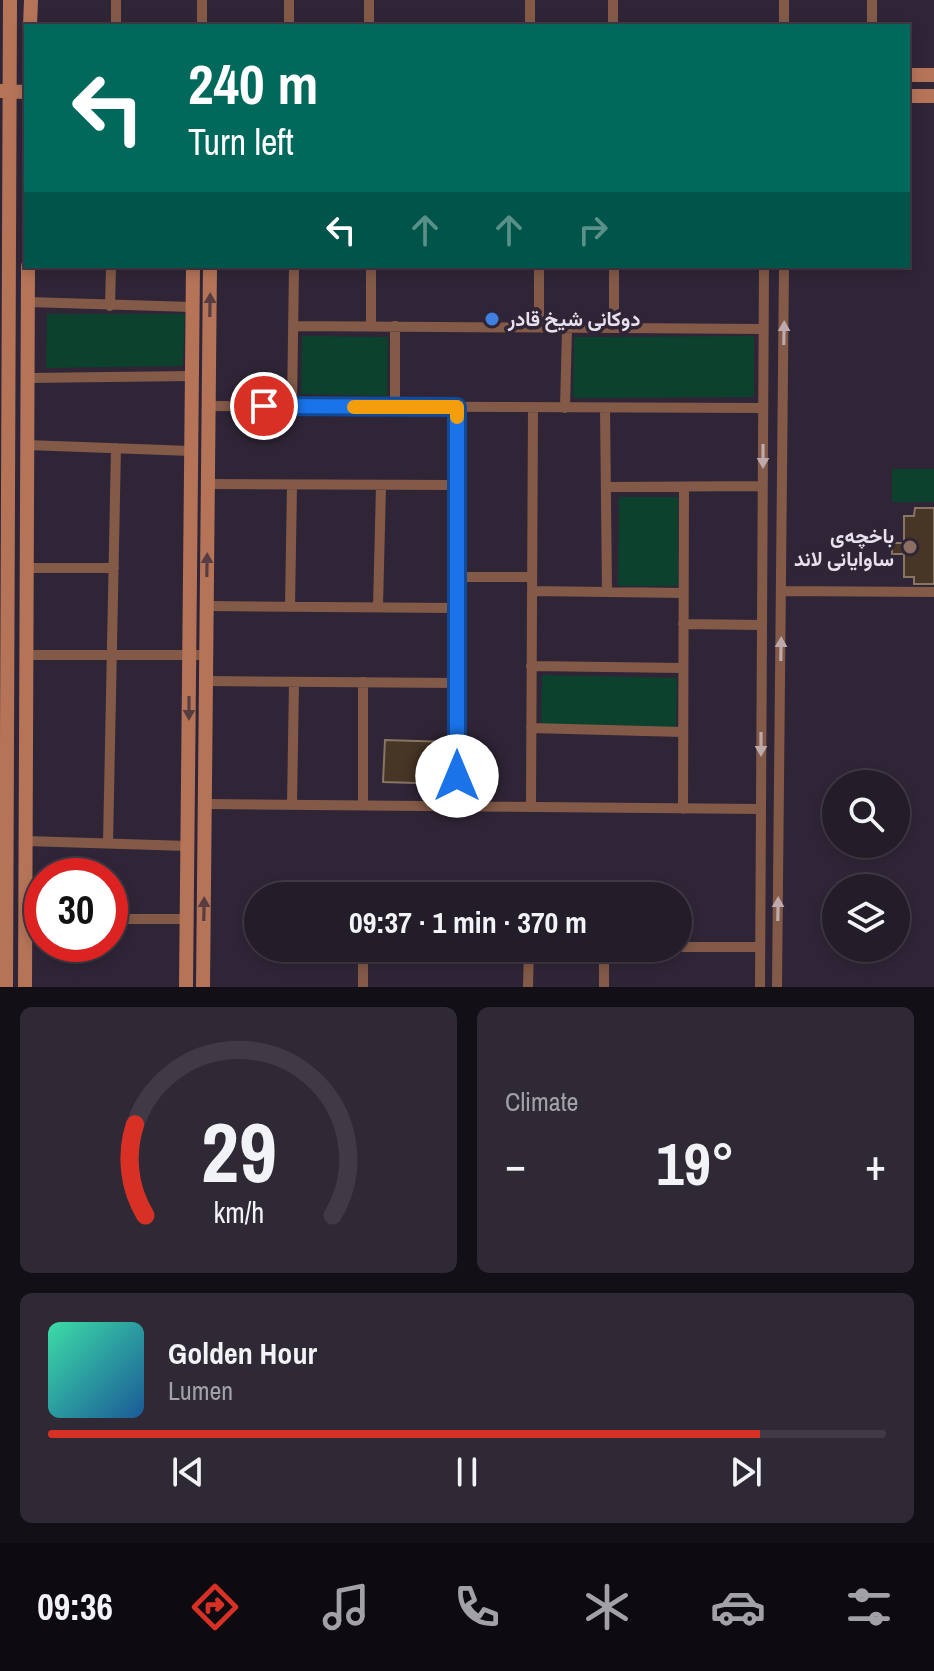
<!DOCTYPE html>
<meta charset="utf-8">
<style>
:root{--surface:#231c29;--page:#2f2935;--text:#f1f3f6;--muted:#a3a1a8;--line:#403a46;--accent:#d93025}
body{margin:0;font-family:"Archivo Narrow",Vazirmatn,sans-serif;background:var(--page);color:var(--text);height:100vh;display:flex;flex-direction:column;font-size:30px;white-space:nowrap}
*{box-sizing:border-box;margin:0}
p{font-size:26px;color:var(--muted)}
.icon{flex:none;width:44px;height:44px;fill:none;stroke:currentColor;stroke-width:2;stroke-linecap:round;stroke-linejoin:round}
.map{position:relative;height:987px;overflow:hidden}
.drawer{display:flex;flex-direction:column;gap:20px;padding:20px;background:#130f17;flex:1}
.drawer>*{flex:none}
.guide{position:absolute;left:24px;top:24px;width:886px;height:244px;border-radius:0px;box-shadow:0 4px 12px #0003,0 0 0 2px var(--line);background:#00695c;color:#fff;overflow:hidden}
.tools{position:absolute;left:822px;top:770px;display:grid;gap:16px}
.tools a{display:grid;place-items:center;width:88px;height:88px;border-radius:50%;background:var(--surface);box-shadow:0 4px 12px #0003,0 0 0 2px var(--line);font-size:40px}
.speed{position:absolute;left:24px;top:858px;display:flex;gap:16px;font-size:40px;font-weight:700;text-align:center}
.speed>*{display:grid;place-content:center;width:104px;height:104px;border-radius:50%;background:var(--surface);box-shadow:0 4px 12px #0003,0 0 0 2px var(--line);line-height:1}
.speed .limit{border:12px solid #d22;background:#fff;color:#111}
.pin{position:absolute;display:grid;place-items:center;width:68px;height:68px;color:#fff;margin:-34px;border:4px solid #fff;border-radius:50%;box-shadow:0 2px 8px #0007}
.me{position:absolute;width:88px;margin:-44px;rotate:0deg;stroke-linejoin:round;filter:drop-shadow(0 0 6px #0008)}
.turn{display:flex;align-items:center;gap:28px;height:168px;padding:0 32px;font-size:36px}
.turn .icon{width:104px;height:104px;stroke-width:2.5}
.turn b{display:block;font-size:56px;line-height:68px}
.lanes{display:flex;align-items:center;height:76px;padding:0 32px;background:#0003;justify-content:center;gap:40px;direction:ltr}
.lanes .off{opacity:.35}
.big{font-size:60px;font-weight:800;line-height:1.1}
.drawer .widget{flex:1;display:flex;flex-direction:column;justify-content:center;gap:12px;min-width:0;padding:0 28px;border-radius:12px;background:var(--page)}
.drawer .dial{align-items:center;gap:0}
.dial svg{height:208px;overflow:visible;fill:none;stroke:var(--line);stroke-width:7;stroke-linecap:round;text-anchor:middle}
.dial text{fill:var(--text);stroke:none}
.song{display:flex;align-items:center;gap:24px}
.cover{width:96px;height:96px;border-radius:12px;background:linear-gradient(135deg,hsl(160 70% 55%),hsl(210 70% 35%))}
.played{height:8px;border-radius:4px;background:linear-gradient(90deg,var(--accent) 85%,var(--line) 85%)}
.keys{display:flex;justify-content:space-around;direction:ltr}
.heat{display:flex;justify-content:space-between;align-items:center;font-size:44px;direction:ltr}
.drawer .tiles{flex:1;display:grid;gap:20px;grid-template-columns:1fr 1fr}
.widget:last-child{grid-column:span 2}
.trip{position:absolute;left:244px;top:882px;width:448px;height:80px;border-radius:40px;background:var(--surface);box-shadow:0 4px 12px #0003,0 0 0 2px var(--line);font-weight:800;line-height:80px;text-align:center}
.menu{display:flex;height:128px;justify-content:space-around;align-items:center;background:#0e0b10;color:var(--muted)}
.menu .icon{width:56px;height:56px}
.menu .on{color:var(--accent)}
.menu b{font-size:36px;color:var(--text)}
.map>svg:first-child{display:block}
</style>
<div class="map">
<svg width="934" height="987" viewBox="0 0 934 987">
<rect width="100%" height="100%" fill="#2f2537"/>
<path fill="#0b412d" d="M47,314H185L183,366L46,368Z
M302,336L388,337L387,396L301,394Z
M754,336V397L573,398L574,337Z
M892,469H934V502H892Z
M619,497H678V586H618Z
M542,675L677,678L676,727L541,724Z"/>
<path fill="#473626" stroke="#897563" stroke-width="2" d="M915,508H934V584H914V577H904V554H892V543H904V516H914Z
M385,740L449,742V784L383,782Z"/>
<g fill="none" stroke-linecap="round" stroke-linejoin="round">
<path stroke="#835a48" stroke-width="10" d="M116,0V26
M369,0V26
M613,0V26
M202,26V0
M289,26V0
M530,26V0
M784,26V0
M872,26V0
M539,266V327
M28,302L192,307
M110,306L111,266
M293,326L763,329
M371,326V266
M614,328V266
M28,378L192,376
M209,406L763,408
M292,406L294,266
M395,407V326
M457,407V807
M565,408L567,328
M605,408L607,592
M27,445L191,451
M208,484L457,485
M606,487L763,486
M27,568H114
M457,577H532
M532,591L683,593
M781,591L934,592
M207,606L457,608
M290,607L292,485
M378,607L381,486
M683,624L762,625
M27,655H206
M531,666L683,668
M206,681L457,683
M531,728L683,732
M205,804L761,809
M292,805L294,682
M363,805V682
M531,806L533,407
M683,809L684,487
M26,841L188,846
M108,843L116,448
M25,919H42
M110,919H187
M678,947H760
M363,987V948
M528,987L529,948
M604,987V948
M760,987L764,266
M777,987L784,266"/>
<path stroke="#b57458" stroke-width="14" d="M30,26L31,0
M908,75H934
M0,91L26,92
M908,96H934
M6,987L10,0
M25,987L28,266
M186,987L193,266
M203,987L210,266"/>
</g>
<defs><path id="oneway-solid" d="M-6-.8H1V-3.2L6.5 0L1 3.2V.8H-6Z" transform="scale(2)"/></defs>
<g fill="#573d41">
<use href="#oneway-solid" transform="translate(210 305) rotate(-89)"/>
<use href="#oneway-solid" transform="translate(207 565) rotate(-89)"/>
<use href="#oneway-solid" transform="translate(189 708) rotate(90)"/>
<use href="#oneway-solid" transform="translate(204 909) rotate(-89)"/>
</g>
<g fill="#bfaaab">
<use href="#oneway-solid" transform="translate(784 333) rotate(-89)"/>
<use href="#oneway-solid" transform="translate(763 456) rotate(90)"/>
<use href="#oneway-solid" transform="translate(781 649) rotate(-89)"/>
<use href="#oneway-solid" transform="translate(761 744) rotate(90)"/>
<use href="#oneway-solid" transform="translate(778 909) rotate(-89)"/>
</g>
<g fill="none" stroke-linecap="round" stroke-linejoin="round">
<g stroke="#114b97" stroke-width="20">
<path id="route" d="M264,406L457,407V776"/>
</g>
<use href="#route" stroke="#1a73e8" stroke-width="14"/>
<path stroke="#f59e0b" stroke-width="14" d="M354,407H457V417"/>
</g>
<circle fill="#3f7fe0" stroke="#2f2537" stroke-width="3" cx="492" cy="319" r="8"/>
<circle fill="#8d6e63" stroke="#2f2537" stroke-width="3" cx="910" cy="547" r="8"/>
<g text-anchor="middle" stroke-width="7" stroke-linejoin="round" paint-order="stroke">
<g font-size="20" font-weight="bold" fill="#e7e0ed" stroke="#2f2537" text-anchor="start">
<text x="508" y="326">دوکانی شیخ قادر</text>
<text x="894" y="543" text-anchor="end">باخچەی<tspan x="894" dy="23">ساوایانی لاند</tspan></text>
</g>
</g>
</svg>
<div class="tools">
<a><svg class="icon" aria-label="search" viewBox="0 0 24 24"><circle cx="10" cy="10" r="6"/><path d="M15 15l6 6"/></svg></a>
<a><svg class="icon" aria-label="layers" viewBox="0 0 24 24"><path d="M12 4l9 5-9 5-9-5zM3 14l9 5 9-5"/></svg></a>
</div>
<div class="speed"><div class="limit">30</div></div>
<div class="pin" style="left:264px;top:406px;background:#d93025"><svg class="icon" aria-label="arrive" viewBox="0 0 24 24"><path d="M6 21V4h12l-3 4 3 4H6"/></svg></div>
<svg class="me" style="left:457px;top:776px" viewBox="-20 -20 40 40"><circle r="19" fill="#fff"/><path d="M0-13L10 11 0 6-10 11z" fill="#1a73e8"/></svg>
<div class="trip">09:37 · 1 min · 370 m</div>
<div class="guide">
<div class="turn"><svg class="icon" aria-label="left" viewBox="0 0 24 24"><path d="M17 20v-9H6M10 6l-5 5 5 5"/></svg><div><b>240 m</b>Turn left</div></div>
<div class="lanes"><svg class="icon" aria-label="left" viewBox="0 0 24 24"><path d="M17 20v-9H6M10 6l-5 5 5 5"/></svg><svg class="icon off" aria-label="ahead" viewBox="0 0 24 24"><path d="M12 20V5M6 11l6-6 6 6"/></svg><svg class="icon off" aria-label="ahead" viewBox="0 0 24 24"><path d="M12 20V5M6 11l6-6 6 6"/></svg><svg class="icon off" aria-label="right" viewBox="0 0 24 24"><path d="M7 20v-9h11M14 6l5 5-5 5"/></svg></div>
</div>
</div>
<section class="drawer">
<div class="tiles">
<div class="widget dial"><svg viewBox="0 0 100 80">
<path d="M14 69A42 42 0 1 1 86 69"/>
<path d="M14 69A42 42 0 0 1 10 34" stroke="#d93025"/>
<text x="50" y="56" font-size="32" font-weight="700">29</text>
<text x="50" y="72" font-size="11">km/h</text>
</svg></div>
<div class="widget"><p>Climate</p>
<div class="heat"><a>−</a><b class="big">19°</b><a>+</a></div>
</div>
<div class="widget">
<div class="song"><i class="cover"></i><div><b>Golden Hour</b><p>Lumen</p></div></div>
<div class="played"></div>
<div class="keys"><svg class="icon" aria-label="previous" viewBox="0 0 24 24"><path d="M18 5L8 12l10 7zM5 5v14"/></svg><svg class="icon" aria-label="pause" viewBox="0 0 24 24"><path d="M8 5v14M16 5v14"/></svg><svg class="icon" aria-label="next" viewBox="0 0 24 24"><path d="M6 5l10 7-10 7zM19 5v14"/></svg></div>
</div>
</div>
</section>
<nav class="menu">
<b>09:36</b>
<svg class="icon on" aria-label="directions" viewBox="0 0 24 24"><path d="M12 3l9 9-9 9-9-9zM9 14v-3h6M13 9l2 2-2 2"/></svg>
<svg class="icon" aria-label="music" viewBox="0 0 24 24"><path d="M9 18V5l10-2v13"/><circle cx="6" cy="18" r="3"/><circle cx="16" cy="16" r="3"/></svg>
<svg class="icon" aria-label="phone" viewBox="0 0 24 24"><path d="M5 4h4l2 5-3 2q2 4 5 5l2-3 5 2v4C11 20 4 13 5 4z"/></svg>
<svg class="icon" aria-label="climate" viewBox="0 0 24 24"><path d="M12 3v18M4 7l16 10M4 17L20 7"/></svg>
<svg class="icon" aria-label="car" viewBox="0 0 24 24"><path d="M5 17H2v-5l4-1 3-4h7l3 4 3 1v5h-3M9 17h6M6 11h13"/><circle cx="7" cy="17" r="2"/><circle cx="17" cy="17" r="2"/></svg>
<svg class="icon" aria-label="filters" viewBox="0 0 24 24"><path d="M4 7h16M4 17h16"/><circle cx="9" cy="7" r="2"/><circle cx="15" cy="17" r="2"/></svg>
</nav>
